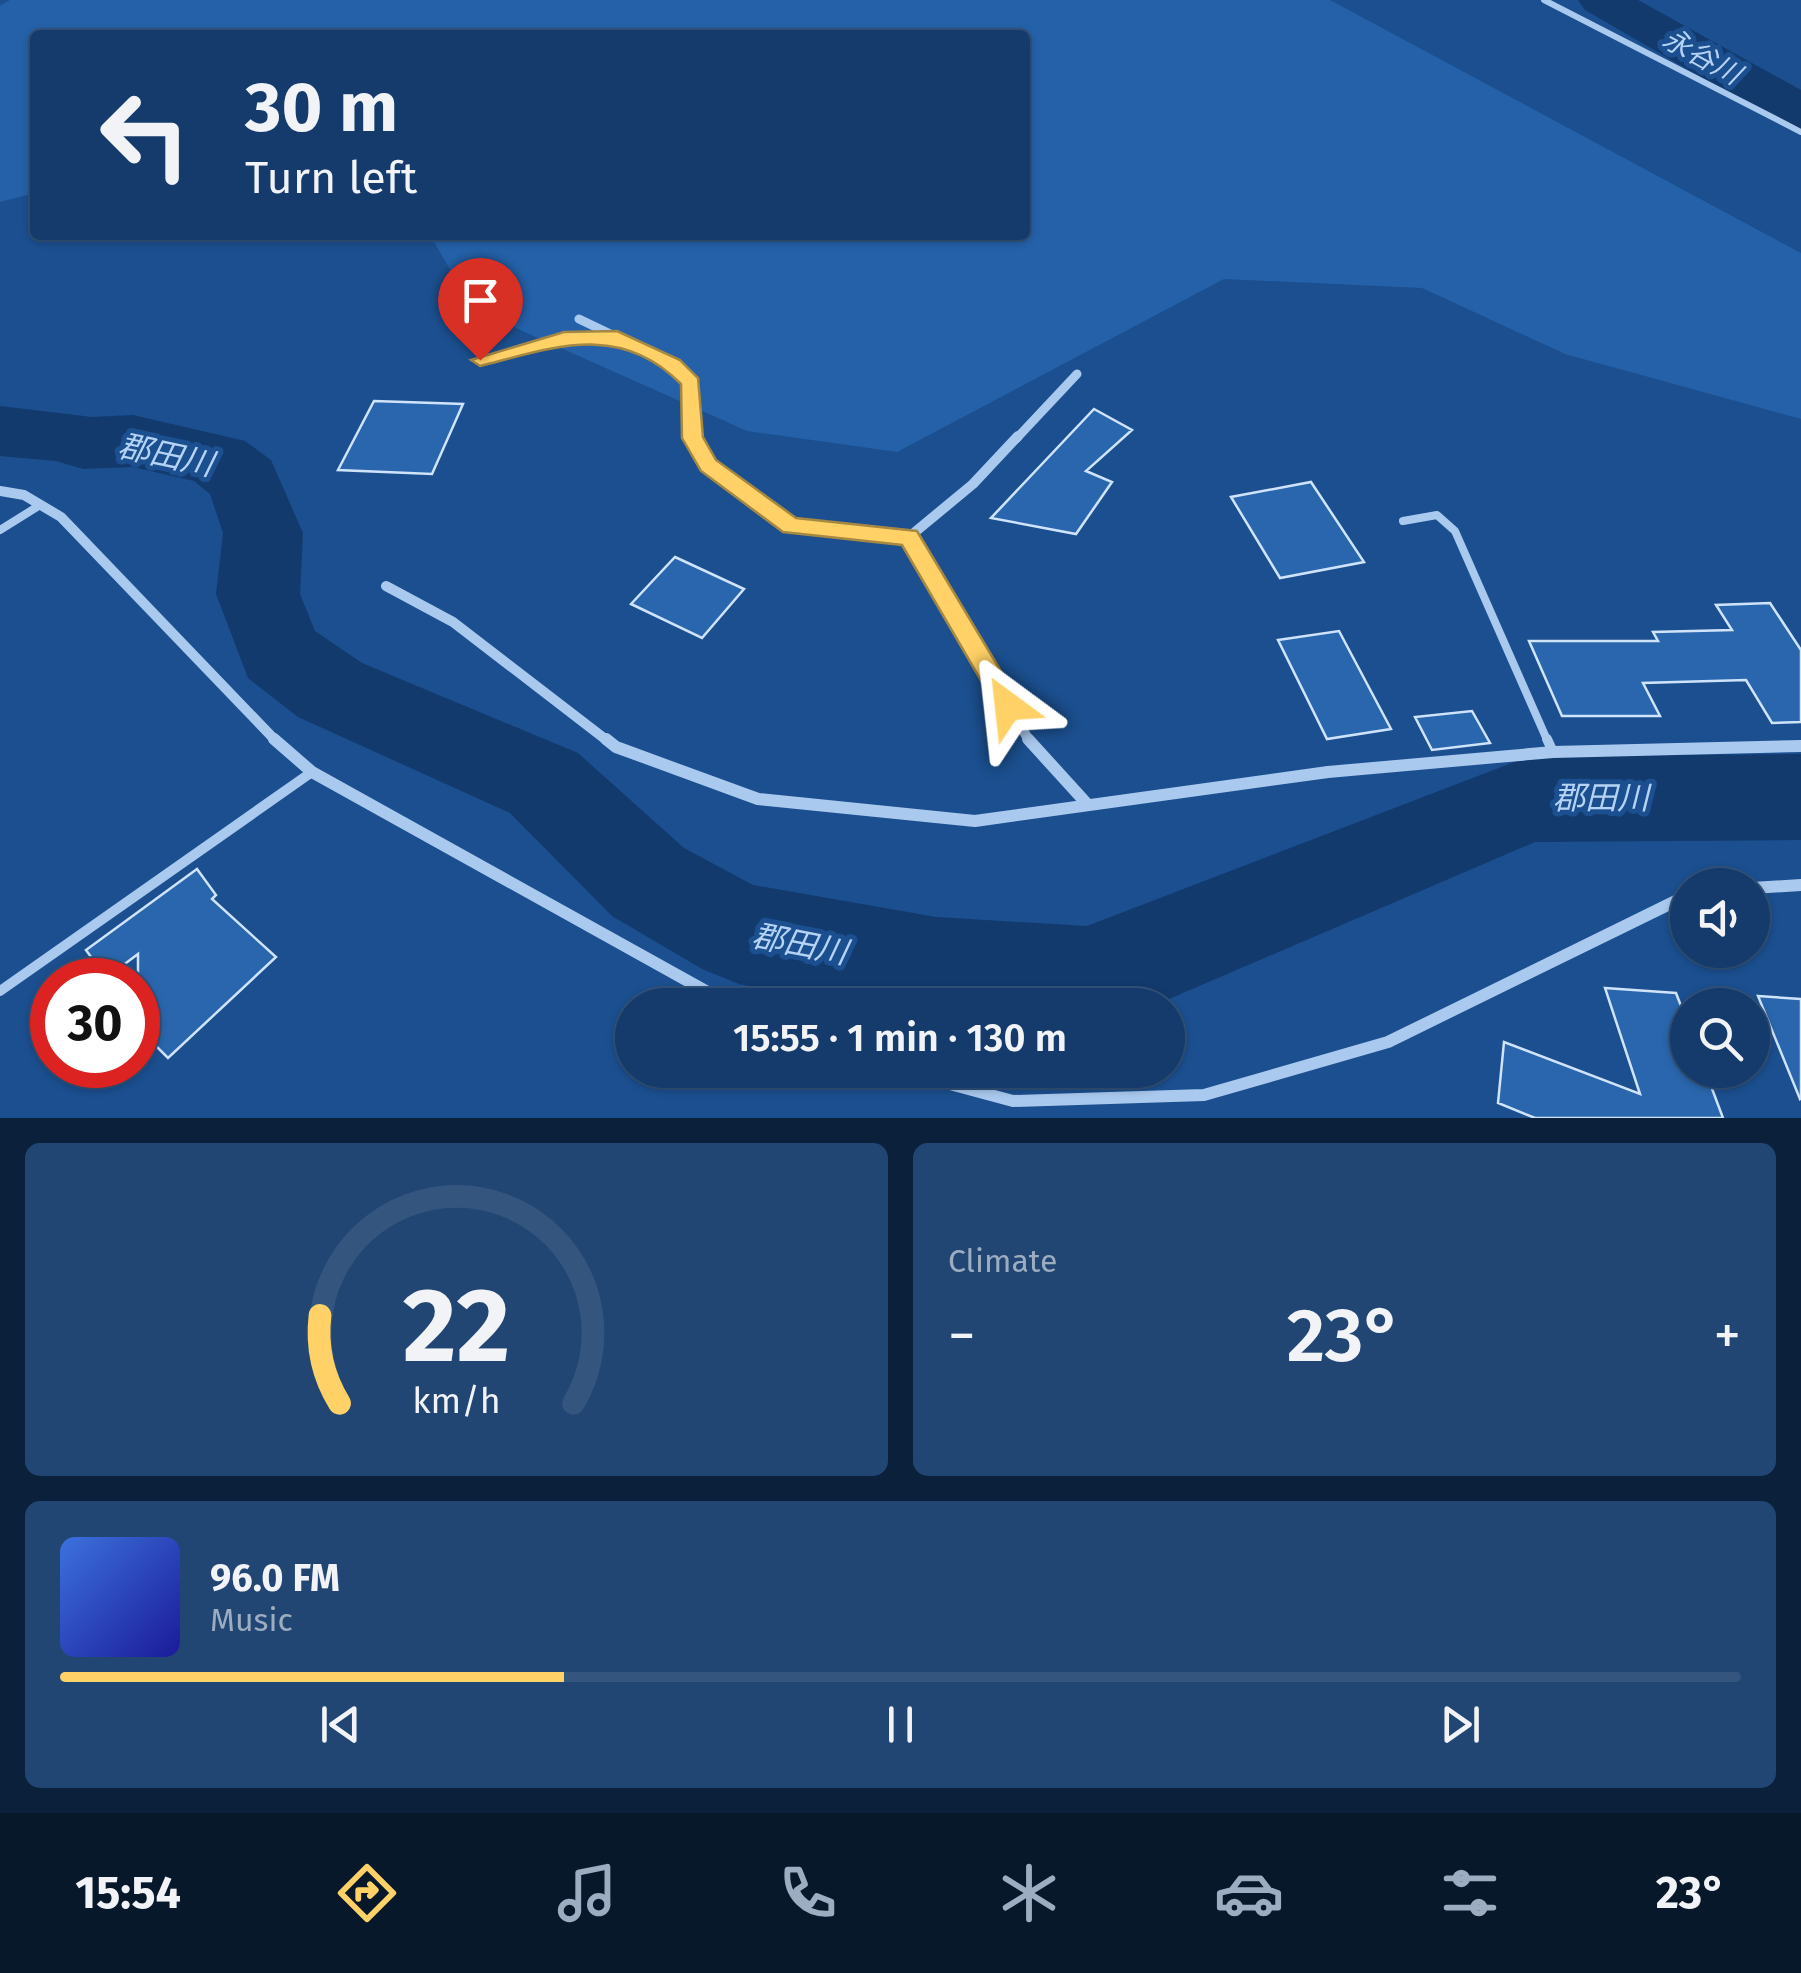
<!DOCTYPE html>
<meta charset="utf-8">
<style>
:root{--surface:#143b6b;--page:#214673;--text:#f1f3f6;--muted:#9dadc1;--line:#33557e;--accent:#ffd166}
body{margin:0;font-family:"Fira Sans","Noto Sans JP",sans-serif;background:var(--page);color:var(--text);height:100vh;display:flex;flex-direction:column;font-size:38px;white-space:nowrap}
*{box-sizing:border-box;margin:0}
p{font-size:32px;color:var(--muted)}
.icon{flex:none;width:55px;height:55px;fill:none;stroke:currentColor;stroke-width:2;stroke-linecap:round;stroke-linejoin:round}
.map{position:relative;height:1118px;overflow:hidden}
.details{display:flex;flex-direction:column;gap:25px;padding:25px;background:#0b203b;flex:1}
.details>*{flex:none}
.banner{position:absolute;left:30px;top:30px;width:1000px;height:210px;border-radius:10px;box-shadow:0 2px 8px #0004,0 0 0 2px var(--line);background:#143b6b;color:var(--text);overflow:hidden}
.buttons{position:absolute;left:1670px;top:868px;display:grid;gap:20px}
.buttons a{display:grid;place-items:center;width:100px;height:100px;border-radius:50%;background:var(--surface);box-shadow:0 2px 8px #0004,0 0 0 2px var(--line);font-size:50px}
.speed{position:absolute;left:30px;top:958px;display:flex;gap:20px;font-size:50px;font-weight:700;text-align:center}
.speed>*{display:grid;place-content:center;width:130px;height:130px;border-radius:50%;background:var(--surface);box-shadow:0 2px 8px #0004,0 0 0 2px var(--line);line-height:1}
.speed .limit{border:15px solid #d22;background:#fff;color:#111}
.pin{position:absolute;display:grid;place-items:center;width:85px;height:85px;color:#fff;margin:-102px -42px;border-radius:50% 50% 50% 0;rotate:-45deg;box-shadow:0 0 10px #0007}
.pin .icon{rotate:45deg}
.me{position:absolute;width:110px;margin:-55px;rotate:330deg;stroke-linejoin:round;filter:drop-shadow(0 0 8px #0008)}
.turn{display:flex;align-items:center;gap:35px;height:210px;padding:0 50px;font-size:45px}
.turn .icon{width:130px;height:130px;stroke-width:2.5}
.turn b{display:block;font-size:70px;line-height:85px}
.big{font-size:75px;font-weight:600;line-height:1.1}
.details .card{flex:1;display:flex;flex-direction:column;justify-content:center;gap:15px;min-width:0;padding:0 35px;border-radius:15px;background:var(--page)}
.details .dial{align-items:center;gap:0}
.dial svg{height:260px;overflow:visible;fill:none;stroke:var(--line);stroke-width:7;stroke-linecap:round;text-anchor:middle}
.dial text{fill:var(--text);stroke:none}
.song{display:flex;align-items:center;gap:30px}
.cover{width:120px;height:120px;border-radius:15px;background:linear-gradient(135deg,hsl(220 70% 55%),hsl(240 70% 35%))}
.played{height:10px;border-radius:5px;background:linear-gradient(90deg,var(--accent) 30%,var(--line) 30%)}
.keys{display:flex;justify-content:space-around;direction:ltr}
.heat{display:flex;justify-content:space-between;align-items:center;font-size:55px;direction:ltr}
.details .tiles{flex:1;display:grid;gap:25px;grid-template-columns:1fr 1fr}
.card:last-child{grid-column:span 2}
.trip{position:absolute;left:615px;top:988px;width:570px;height:100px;border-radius:50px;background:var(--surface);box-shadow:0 2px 8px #0004,0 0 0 2px var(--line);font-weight:600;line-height:100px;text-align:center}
.tab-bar{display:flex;height:160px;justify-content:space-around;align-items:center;background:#08182b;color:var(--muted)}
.tab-bar .icon{width:70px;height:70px}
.tab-bar .current{color:var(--accent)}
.tab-bar b{font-size:45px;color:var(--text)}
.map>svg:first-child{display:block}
</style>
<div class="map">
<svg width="1801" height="1118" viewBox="0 0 1801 1118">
<rect width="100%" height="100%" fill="#1b4f8f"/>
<path fill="#2461a8" d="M10,0H1330L1801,253V419L1565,354L1422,288L1224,279L897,452L747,431L473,309L430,235H1025V35H35V193L0,202V6Z"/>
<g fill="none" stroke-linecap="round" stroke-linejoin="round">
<path fill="#123a6d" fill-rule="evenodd" d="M1578,0H1638L1801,90V129L1782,124L1585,10Z
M0,406L92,417L133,415L245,441L271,460L303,533L300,594L315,631L362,663L578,753L684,848L753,885L936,917L1087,926L1530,756L1801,754V840L1535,842L1155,1005H845L739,984L702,969L612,916L510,813L298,717L248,678L216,594L223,533L210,494L194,481L133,467L83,469L56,461L0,456Z"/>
</g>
<path fill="#2a66ad" stroke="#cfe3fa" stroke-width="2.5" d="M374,401L463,404L432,474L338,470Z
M1094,409L1132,430L1086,471L1112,482L1076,534L991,518Z
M1311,482L1364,562L1280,578L1231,497Z
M675,557L744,589L702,638L631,604Z
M1770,603L1801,650V722L1772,723L1746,680L1643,683L1660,716H1562L1529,641H1658L1653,632L1732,630L1716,605Z
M1339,631L1391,729L1327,739L1278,640Z
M1472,711L1490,743L1432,750L1415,717Z
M197,869L216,895L212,899L276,957L168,1058L138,1028V954L106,978L86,950Z
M1605,988L1676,993L1688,1024V1070H1705L1723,1118H1535L1498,1103L1504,1042L1640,1094Z
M1758,996L1801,999V1098L1800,1099Z"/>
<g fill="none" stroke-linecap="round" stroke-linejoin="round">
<path stroke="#a9c9ee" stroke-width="8" d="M1403,521L1437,515L1455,531L1548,742
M0,530L40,505"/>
<path stroke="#a9c9ee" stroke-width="10" d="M1547,739L1553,752
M0,991L312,772"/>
<path stroke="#a9c9ee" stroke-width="6" d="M1544,0L1801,132"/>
<path stroke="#a9c9ee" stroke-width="9" d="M579,319L673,364L691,383L692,439
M481,360L563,339L611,337
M1016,439L1077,374"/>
<path stroke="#a9c9ee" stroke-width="10" d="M692,436L709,465L791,526L909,537
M1018,436L973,484L909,537L1030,742
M0,491L24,495L61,517L277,742
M386,586L453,622L609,742"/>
<path stroke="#a9c9ee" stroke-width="12" d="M274,739L312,772L731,1005
M606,739L616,747L758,799L975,821L1328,772L1553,752L1801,746
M1028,739L1088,805
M1752,888L1801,885
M898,1070L1013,1101L1204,1095L1388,1042L1688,895"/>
</g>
<path fill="#ffd166" stroke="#a68842" stroke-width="2.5" d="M617,331L680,360L698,378L703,437L716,460L796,518L917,531L1017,698L1021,706L1017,713H1000L902,545L783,532L701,471L682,438L681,384C620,322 555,347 480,366L471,360L564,332Z"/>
<g text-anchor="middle" stroke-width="10" stroke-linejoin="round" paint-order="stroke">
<g font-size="28" font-style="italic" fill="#b5d3f5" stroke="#1b4f8f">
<text transform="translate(1702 56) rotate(29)" y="10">永谷川</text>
</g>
<g font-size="32" font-style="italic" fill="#b5d3f5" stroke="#1b4f8f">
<text transform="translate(166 455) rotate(12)" y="11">郡田川</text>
<text x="1601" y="809">郡田川</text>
<text transform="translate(800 944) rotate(11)" y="11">郡田川</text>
</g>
</g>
</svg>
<div class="buttons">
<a><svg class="icon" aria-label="sound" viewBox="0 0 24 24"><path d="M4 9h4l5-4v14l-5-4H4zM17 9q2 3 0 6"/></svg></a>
<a><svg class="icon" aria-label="search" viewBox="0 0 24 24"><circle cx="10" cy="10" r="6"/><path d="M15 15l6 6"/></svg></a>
</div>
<div class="speed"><div class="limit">30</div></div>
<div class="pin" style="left:480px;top:360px;background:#d93025"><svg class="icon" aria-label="arrive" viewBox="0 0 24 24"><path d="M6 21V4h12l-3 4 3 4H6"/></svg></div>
<svg class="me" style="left:1008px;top:706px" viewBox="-20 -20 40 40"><path d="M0-17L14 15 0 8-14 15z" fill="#ffd166" stroke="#fff" stroke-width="4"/></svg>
<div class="trip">15:55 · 1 min · 130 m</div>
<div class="banner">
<div class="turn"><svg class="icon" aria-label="left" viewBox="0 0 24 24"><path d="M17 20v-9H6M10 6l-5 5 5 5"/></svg><div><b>30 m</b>Turn left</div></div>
</div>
</div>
<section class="details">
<div class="tiles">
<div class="card dial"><svg viewBox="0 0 100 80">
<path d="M14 69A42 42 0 1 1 86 69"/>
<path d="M14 69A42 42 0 0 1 8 42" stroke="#ffd166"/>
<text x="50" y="56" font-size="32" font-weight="700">22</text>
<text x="50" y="72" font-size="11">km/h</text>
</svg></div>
<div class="card"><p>Climate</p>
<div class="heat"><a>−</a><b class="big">23°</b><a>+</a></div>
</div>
<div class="card">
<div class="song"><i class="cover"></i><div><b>96.0 FM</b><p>Music</p></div></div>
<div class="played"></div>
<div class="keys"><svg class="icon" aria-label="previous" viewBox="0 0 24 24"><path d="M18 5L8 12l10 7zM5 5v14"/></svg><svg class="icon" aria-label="pause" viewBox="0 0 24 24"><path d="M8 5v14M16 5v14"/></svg><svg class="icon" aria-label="next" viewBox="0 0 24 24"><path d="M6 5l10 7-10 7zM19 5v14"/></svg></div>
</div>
</div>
</section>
<nav class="tab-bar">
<b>15:54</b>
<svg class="icon current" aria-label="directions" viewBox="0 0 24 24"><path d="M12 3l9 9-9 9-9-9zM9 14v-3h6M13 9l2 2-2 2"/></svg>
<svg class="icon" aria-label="music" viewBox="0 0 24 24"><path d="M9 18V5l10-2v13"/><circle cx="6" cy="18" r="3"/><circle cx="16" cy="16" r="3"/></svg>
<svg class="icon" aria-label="phone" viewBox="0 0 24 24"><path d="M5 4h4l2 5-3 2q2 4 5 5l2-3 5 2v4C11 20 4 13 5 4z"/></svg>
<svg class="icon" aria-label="climate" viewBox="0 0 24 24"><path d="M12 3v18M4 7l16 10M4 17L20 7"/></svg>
<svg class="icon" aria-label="car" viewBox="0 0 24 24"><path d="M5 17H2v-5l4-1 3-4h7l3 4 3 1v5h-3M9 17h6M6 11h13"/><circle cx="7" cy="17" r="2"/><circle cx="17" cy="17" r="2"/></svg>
<svg class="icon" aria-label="filters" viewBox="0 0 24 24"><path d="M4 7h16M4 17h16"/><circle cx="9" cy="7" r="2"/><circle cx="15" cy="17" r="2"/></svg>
<b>23°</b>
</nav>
